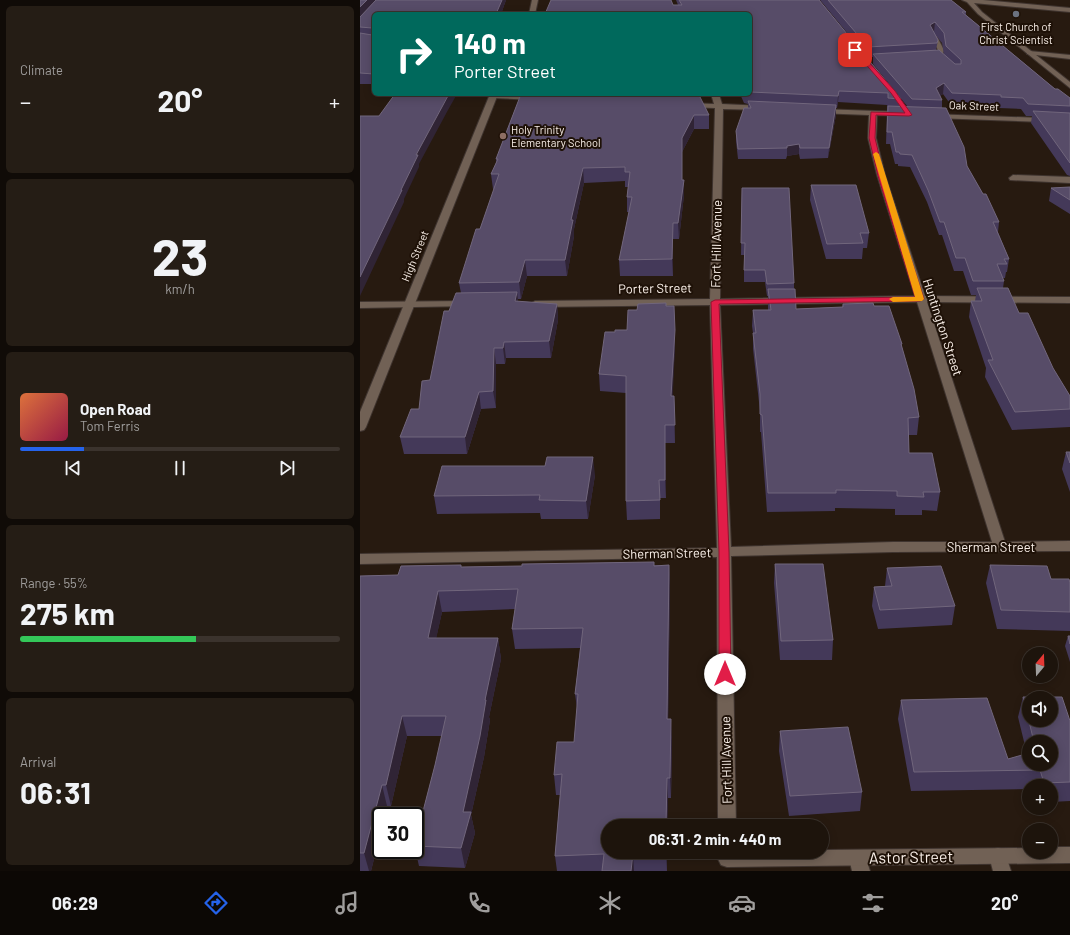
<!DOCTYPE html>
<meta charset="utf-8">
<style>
:root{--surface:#1d140c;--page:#251d15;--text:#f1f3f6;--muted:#a09e9d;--line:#3b332d;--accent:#2563eb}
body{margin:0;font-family:Barlow,sans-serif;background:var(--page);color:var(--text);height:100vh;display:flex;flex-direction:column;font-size:15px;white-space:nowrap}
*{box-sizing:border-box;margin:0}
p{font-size:13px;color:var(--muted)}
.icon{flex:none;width:22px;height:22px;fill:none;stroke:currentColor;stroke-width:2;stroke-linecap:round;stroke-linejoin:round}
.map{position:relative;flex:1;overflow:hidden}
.panel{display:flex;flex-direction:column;gap:6px;padding:6px;background:#100b07;width:360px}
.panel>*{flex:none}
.banner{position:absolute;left:12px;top:12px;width:380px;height:84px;border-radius:6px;box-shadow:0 2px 10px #0003,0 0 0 1px var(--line);background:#00695c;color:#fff;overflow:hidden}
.needle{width:26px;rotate:19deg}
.buttons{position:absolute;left:662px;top:647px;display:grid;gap:8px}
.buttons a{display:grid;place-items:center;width:36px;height:36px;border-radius:50%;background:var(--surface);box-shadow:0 2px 10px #0003,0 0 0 1px var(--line);font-size:20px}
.speed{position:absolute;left:12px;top:807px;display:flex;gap:8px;font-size:20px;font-weight:700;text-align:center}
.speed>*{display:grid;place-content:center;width:52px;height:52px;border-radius:50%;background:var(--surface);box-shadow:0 2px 10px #0003,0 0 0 1px var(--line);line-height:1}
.speed .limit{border:2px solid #111;border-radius:6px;background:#fff;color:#111}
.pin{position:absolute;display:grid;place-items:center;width:34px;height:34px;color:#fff;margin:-17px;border-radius:8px;box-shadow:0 2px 6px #0006}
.me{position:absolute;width:44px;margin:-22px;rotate:0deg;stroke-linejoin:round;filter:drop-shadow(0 0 3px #0008)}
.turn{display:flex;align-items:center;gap:14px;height:84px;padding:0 16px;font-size:18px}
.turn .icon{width:52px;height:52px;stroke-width:2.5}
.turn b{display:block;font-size:28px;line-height:34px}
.big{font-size:30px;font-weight:700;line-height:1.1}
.panel .widget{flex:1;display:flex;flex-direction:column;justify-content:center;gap:6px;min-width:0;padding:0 14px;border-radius:6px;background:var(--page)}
.panel .dial{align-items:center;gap:0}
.dial b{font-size:52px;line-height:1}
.song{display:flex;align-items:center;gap:12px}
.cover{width:48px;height:48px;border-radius:6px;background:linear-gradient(135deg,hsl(20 70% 55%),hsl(340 70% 35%))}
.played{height:4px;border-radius:2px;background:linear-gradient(90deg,var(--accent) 20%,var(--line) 20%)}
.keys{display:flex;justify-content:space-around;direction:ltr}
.heat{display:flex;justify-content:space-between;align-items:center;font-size:22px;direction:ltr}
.charge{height:6px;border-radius:3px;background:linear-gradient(90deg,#34c759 55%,var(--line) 0)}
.trip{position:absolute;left:241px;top:819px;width:228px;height:40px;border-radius:20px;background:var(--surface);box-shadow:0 2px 10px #0003,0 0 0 1px var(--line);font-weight:700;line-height:40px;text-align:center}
.tab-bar{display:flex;height:64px;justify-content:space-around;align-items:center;background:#0c0805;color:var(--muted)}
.tab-bar .icon{width:28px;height:28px}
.tab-bar .on{color:var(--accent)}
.tab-bar b{font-size:18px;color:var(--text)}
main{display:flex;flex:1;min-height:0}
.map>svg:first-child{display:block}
</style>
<main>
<section class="panel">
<div class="widget"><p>Climate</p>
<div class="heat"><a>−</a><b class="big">20°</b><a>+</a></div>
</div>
<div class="widget dial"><b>23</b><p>km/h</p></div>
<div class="widget">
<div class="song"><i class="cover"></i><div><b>Open Road</b><p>Tom Ferris</p></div></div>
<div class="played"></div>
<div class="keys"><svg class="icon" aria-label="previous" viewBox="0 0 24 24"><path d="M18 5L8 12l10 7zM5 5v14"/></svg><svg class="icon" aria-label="pause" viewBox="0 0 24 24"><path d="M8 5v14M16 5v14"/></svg><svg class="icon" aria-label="next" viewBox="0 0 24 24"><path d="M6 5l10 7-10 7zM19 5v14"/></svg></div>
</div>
<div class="widget"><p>Range · 55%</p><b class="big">275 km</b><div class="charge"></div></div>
<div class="widget"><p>Arrival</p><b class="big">06:31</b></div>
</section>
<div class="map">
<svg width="710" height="871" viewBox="0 0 710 871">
<rect width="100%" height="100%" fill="#271a10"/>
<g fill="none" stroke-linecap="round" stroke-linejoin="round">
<g stroke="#3f342f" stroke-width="2">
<path id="lane" d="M573,33L576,35L584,50L582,58L568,59V57L577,55L578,50L570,35Z
M653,175L710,177V183L650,180L649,178Z
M638,848L644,850L651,871H633L629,856L632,850Z
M498,850L504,852L510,871H492L489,858L492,852Z"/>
</g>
<g stroke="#3f342f" stroke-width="2">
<path id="street" d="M669,51L710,55V59L667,54V52Z
M130,94L176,96L180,98L176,100L133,98H130Z
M351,94H359L362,104L404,106L408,108L404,110L363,109L360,299L555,296L517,175L508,138L509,115L457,113V109H460L544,112L548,114L544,116L517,115L516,138L525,175L565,296L710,297V303L567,302L645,542L710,541V551L533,552L371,556L376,826H358L357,557L0,564V554L357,548L350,305L175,307L170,304L175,301L350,299L355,108L328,107L324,105L328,103L354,104ZM557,302L632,542H533L371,547L360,305Z
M571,114L710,119V123L574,118H571Z
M107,301L112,304L111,306L0,308V302Z
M691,847H710V863L367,867L361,865L358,859L361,853L364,852H462V850L669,848V852H691Z"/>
</g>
<g stroke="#3f342f" stroke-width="2">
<path id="secondary" d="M172,0H178L175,14H169Z
M602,0H623L710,8V12L614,3L622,12L710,82V88L618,14L607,2Z
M130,94H138L6,427L4,430L0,431V412Z"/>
</g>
<use href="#lane" fill="#716155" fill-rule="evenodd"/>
<use href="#street" fill="#716155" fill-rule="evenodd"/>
<use href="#secondary" fill="#716155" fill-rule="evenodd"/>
</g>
<path fill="#443959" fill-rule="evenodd" d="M0,0H146L141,14H14V84H0Z
M316,0H459L541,99L540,106H547L513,64V57H507L460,0H591L606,12V15L695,89L710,98V176L707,175L671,123L672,116H666L661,109L639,108V107L591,105L583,94L580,96L582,100V108L607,166L639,222L638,232L649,259L647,272H646L645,278H643L644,281L643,288L659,313L710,396V427L652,430L625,377L626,368L609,317L611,301H615L616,295H611L603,271H594L582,235H579L567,202L550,167L538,166V164H535L530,144H526L527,110V105L478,102L477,108H476V115L468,158L440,159L439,154L427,156L426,159H378L376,141V131L388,108V104L384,103L380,94H390V14L313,5H318ZM573,32L582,43L584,55L576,50L578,40Z
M161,94H335V95L349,115V129H334L322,152V180H324V195L319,239H313V276H260L259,260L269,212H267V197L268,187H265V181L224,183L214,229V236L207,276H167L161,299H158V302L197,304L198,320L191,358H146L145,364H136V408L121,409L107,454H44L40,437L59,409L70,380L89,311L101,293L99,283L120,229L134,189H133L131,174L136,163V159Z
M451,185L509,233L507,248H503L502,259H466L450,200Z
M710,187V214L689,201L691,188Z
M382,188L434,283V289L436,309L482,307L483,304L514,306L542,344V347L559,417L557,435H549V453L580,492L577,511L562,510V515H535V509L475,508V511L407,512L401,432H400V411L393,349V333L392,326L393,310H408V296H407L405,282H384V255H381Z
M277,310L315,346L312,396H314L315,443H305L306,498H300V519L267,520L266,501V393L240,391L239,374L255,332L267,330Z
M706,452H710V492L702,469Z
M185,466L235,475L228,519H181L180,513L77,514L74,496Z
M415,564L473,640L472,660H420L414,583Z
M101,565V567L309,565L310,585L308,719L312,740L311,798H308L307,826H248V852H307V871H197L195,856L200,795H196L194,775L214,742L217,708L215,694L220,648L155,649L152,629L155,609L82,612L76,638H138L141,659L129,717L130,720L124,757L111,815L115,833L105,868L59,866L55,849V842L75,765L82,736H47L31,806H27L21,816V831L11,871H0V576L38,575Z
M630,565L710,583V631L637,629L626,583Z
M527,568L595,606L592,625L518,629L512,606L514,587L525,586Z
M708,636H710V662L705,646Z
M663,697L710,721V801L691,802V786H669V789L551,791L538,719L541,700L648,759L667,754L658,717ZM669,742H691L669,764Z
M420,731L502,792L500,811L429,816L419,751Z"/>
<path fill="#302435" d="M7,0H18L0,18V7Z
M142,0H146L141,14H136Z
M575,22L574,32L569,35L570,25Z
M584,83L583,94L575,99L576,88Z
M479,91L478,102L477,108L478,96Z
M89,94H97L88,110L59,164V167L44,199V202L0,296V277L41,190L56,155Z
M476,105V115L468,158L469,148Z
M334,115V129L322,152V138Z
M439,144V154L427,156V146Z
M223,168L224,183L214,229V236L207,276L205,260L211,220Z
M324,180V195L319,239L318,223Z
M313,223V276L312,259Z
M165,260L167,276L161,299L159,282Z
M157,292L159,308L155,301Z
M197,304L198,320L191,358L189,341Z
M314,306L315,346L312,413L311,396Z
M144,342L146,358L145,364L143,348Z
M134,348L136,364V408L133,391Z
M119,392L121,409L107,454L105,437Z
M305,425V443L306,498L305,480Z
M233,457L235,475L228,519L226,501Z
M309,565L310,585L308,740L307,719Z
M78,591L82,612L72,658L68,638Z
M138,638L141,659L129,717L130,720L124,757L111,815L115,833L105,868L101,848L103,812L125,700Z
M42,716L47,736L31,806L26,785Z
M311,719L312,740L311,798L310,778Z
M307,778L308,798L307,826H306Z
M22,785L27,806L25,816H21V831L11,871H9L4,853Z
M306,852H307L306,871Z
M273,853L274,871H271Z"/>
<path fill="#574c68" stroke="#71667c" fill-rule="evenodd" d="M0,0H7L0,7Z
M16,0H142L136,14H14V74L0,73V33L12,35L14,29L12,28L0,27V17Z
M191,0H311L313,5H322L319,0H459L541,99L528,98V93L479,91L478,96L390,92V14H185Z
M468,0H591L606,12H602L695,89H698L710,98V106L668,104L663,98L641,97V95L592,93L584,83L576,88L582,100L552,99L513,54L579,50L595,64H601V60L586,46L584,33L575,22L570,25L578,40L577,43L508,47Z
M35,94H89L56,155H58L41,190H42L0,277V116H19Z
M161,94H312L339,95L349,115H334L322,138V180H324L318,223H313L312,259L259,260L272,197H267L270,172H265V167L223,168L211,220H213L205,260H165L159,282L99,283L116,229H120L139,174H131L138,159H136Z
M388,101L476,105L469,148H440L439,144L427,146V148L378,149L376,131L384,108H391Z
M528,106L586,108L604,147L607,166L623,194H626L639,222H633L649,259H644L647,264H637L644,281H613L605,258H596L584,222H580L568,190L552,155L540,154L539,152H536L532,132H527Z
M673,111L710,113V163Z
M451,185H496L509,233H500L503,243L467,244Z
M710,187V200L691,188Z
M382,188H429L434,283L407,284L405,270H384L385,243H381Z
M617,288H648L659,313H668L693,368L710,396V409L655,412L628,360H633L611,301H622Z
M408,289H435L436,309L483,307V304L513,303L514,306H529L542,344H541L554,389L559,417L548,418L549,453H572L580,492H563L564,497L537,496V491L476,490V493H408L402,415L400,414V394L393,333H396L393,310H411Z
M157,292L155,301L197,304L189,341L144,342L143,348H134L133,391L119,392L105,437H40L51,409H59L62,381L70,380L84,311H89L96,293Z
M306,303V306H314L315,330L311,396H314L315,425H305V480H299L300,500L266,501V376L239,374L245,332H255V330H267L268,310H277L278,304Z
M706,452H710V463Z
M187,457H233L226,501L179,500L180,495L74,496L82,466H185Z
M294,562V566L309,565L307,719H311L310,778H307L306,826H248V852H306L273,853L271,871H242L244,854L195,856L202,774L194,775L197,742H214L218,694H215L223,628L152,629L158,589L78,591L68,638H138L125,700H126L120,736L103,812H111L101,848L55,846V842L75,765L86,716H42L26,785H22L4,853H0V576L38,575L41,566L101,565V567L162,566V564Z
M415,564H463L473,640L421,641Z
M630,565L687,566L691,579H709L710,583V612L641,610Z
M581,566L595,606L520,610L514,587L532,586L527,568Z
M708,636H710V644Z
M663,697H702L710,721V782L684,783L680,770L554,772L541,700L627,698L648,759L669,753V764H691V742H674ZM669,698H691V720H669Z
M488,727L502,792L430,796L420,731Z"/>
<path fill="#e11d48" stroke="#92132f" d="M494,49H497L535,91L552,115L549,116L516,115L515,138L524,176L564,299L560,301L359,304L369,552L371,674L369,677L365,678L361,677L359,674V552L351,302L355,300L555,297L518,176L509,138L511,112L545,113L531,93L494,51Z"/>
<path fill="#f59e0b" d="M516,152L519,154L564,299L562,301L533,302L529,299L533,297H555L513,154Z"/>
<circle fill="#6b7280" stroke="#1e1107" stroke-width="1.5" cx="656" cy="14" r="4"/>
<circle fill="#8d6e63" stroke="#1e1107" stroke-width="1.5" cx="143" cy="136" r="4"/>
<g text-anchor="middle" stroke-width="4" stroke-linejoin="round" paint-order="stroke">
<g font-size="11" fill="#faf0e9" stroke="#1e1107">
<text x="656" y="31">First Church of<tspan x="656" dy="13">Christ Scientist</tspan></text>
<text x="151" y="134" text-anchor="start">Holy Trinity<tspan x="151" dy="13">Elementary School</tspan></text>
</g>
<g font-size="11" fill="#faf0e9" stroke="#1e1107">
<text transform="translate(614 106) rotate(2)" y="4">Oak Street</text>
<text transform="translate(55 256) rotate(-68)" y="4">High Street</text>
</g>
<g font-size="13" fill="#faf0e9" stroke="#1e1107">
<text transform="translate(356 244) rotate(-89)" y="5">Fort Hill Avenue</text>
<text transform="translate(295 288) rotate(-1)" y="5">Porter Street</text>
<text transform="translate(583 327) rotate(72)" y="5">Huntington Street</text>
<text x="631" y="552">Sherman Street</text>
<text transform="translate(307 553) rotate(-1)" y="5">Sherman Street</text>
<text transform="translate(366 760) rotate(-91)" y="5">Fort Hill Avenue</text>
</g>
<g font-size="16" fill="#faf0e9" stroke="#1e1107">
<text transform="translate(551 857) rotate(-1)" y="6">Astor Street</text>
</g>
</g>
</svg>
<div class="buttons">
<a><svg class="needle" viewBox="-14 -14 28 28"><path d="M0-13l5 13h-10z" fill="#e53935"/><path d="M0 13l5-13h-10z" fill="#a09e9d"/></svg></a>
<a><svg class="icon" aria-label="sound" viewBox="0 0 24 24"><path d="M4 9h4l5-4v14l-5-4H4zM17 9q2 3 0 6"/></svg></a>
<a><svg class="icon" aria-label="search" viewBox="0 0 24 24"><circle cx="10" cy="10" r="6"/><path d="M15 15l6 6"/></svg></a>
<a>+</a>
<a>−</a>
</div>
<div class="speed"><div class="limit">30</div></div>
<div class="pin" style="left:495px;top:50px;background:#d93025"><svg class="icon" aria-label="arrive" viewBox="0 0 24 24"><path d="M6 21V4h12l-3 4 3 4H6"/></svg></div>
<svg class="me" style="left:365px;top:674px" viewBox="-20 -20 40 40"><circle r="19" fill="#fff"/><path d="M0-13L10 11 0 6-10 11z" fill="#e11d48"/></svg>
<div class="trip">06:31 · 2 min · 440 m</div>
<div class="banner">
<div class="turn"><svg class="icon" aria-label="right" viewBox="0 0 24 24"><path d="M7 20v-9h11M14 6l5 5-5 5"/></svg><div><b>140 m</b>Porter Street</div></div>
</div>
</div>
</main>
<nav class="tab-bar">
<b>06:29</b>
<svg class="icon on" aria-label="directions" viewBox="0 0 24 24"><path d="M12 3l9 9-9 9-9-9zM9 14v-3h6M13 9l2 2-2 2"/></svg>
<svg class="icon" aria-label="music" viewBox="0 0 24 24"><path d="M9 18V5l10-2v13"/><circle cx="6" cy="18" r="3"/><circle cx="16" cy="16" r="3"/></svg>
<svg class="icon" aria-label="phone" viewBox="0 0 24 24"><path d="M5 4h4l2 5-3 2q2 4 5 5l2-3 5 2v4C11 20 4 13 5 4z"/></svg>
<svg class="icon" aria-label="climate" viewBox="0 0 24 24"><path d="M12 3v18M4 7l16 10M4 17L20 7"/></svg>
<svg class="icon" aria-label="car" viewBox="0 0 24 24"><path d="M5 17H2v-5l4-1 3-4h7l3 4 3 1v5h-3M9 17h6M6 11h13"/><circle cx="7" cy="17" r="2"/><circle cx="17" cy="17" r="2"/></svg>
<svg class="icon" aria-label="filters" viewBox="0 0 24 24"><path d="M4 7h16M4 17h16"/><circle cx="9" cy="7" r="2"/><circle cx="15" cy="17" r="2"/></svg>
<b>20°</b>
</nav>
